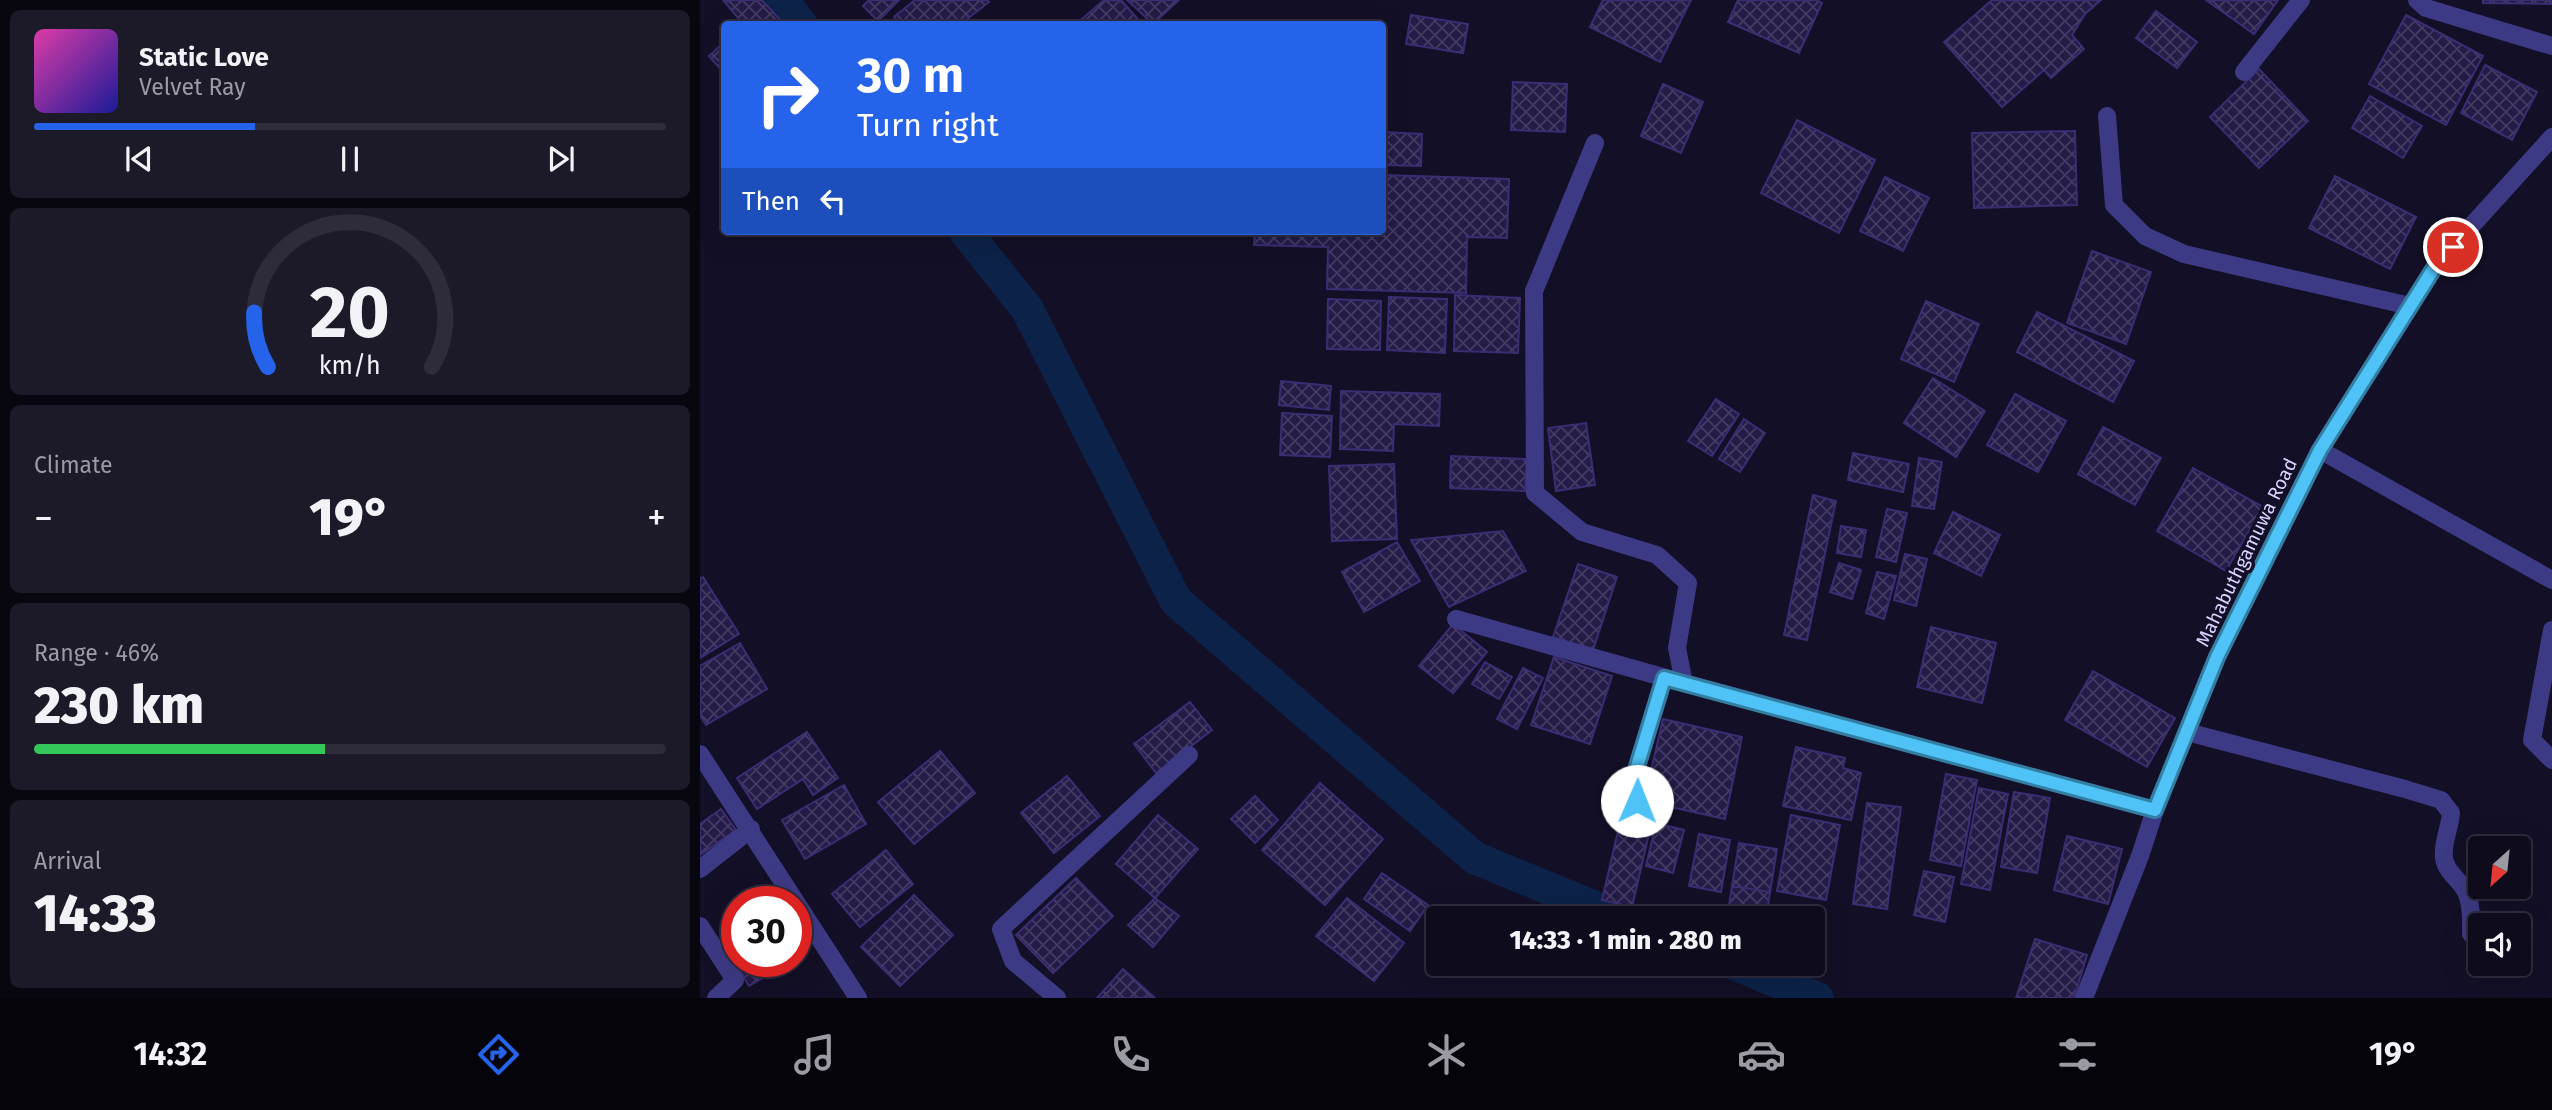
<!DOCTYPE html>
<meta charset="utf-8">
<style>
:root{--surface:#0e0b1c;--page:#1c1929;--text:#f1f3f6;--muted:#9b9ba3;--line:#2e2b3b;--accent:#2563eb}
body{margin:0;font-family:"Fira Sans",sans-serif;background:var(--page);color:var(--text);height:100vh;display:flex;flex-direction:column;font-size:26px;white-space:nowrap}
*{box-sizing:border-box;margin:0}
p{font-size:23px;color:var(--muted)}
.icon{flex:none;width:38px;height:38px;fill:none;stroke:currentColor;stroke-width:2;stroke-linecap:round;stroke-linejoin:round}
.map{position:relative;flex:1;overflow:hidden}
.panel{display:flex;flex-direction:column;gap:10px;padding:10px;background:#08060f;width:700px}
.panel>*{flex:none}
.banner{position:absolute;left:21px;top:21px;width:665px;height:214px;border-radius:7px;box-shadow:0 7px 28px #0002,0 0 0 2px var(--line);background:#2563eb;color:#fff;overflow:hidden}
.needle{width:46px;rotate:207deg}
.buttons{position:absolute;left:1768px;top:836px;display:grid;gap:14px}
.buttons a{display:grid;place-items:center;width:63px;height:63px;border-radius:7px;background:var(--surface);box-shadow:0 7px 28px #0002,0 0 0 2px var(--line);font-size:35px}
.speed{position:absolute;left:21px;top:886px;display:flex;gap:14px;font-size:35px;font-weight:700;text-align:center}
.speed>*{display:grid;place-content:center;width:91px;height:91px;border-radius:50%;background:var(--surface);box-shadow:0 7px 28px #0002,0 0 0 2px var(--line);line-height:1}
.speed .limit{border:10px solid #d22;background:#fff;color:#111}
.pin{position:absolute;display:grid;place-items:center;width:60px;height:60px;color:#fff;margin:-30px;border:4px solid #fff;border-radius:50%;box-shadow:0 2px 7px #0007}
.me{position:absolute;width:77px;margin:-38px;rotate:1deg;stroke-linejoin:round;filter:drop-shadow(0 0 5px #0008)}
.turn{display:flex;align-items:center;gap:24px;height:147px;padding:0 21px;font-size:32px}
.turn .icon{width:91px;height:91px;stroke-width:2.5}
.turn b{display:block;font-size:49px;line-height:60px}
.then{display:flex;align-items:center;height:66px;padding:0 21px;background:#0003;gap:14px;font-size:26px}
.big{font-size:52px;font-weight:800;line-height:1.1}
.panel .tile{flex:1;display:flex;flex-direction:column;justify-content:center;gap:10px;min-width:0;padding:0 24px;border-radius:10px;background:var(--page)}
.panel .dial{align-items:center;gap:0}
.dial svg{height:182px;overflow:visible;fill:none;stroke:var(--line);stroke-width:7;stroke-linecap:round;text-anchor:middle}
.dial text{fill:var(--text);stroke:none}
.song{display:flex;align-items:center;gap:21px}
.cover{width:84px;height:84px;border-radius:10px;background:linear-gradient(135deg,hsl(320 70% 55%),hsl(240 70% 35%))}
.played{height:7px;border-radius:4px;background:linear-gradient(90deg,var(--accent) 35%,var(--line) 35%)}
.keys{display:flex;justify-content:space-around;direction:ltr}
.heat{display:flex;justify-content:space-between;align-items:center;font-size:38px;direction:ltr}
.charge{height:10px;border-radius:5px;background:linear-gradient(90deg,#34c759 46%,var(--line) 0)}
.trip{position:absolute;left:726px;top:906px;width:399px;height:70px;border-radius:7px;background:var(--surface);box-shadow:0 7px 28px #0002,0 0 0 2px var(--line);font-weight:800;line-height:70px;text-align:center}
.tabs{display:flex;height:112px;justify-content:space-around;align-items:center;background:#06040b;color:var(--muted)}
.tabs .icon{width:49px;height:49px}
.tabs .selected{color:var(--accent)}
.tabs b{font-size:32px;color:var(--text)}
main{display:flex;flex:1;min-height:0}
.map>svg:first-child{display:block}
</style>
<main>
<section class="panel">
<div class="tile">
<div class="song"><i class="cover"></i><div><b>Static Love</b><p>Velvet Ray</p></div></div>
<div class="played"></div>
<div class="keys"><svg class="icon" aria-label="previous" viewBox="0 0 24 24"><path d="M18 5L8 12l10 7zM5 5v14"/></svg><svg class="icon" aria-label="pause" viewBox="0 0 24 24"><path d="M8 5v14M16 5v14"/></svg><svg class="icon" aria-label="next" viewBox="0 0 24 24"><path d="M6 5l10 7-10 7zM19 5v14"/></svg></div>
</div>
<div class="tile dial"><svg viewBox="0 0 100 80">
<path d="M14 69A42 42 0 1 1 86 69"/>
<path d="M14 69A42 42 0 0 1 8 45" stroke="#2563eb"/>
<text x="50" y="56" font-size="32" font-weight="700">20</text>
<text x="50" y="72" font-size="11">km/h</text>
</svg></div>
<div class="tile"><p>Climate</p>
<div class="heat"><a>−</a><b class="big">19°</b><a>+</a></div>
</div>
<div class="tile"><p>Range · 46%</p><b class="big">230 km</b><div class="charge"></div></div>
<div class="tile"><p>Arrival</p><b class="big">14:33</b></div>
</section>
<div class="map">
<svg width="1852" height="998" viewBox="0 0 1852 998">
<defs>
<pattern id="building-cross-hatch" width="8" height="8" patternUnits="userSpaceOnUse" patternTransform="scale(1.75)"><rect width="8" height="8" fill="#241b47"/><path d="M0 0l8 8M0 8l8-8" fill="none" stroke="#433b63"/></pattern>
</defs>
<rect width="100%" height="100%" fill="#130f26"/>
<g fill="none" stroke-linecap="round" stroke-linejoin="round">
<path stroke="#0c2248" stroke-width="33" d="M82,0L101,24
M265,231L327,309L476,601L775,858L923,919
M1035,964L1117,998"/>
</g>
<path fill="url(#building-cross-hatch)" stroke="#3b2d73" stroke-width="2" d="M23,0H62L84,24H43Z
M169,0H199L178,21L163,6Z
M215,0H287L289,2L261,24H200L194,17Z
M404,0H421L442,24H376Z
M427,0H479L453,24Z
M903,0H991L960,62L890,27Z
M1038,0H1116L1122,3L1099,53L1028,22Z
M1292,0H1401L1385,14L1372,35L1384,49L1351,78L1344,70L1302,107L1244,42Z
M1506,0H1578L1554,34Z
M1783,0H1852V4L1783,3Z
M1456,11L1497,42L1477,68L1436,38Z
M711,15L768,24L763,53L706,44Z
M1706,15L1783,56L1746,125L1669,84Z
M24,42V73L9,56Z
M1785,65L1837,92L1812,140L1761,113Z
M1559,69L1608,121L1559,168L1510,117Z
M813,82L867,84L865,132L811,130Z
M963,84L1003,102L981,153L941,136Z
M1670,96L1722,126L1703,158L1652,128Z
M1097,120L1175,160L1139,233L1061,193Z
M1375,131L1377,205L1274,208L1272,133Z
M682,132L722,134L721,166L682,165Z
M682,175L809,179L807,238L767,237L766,293L627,289L628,247L554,245L555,231H682Z
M1635,176L1716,217L1690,269L1609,228Z
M1185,177L1229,198L1203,251L1160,231Z
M1392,251L1451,272L1426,344L1367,323Z
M755,295L820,298L818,353L754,351Z
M689,297L747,299L745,353L687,350Z
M628,299L681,301L680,350L627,349Z
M1226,301L1279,324L1254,382L1201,359Z
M1337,312L1434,361L1413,402L1317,352Z
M1233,378L1285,411L1256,457L1204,423Z
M581,381L631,386L629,410L579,405Z
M641,391L740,394L739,426L694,424L693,451L640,449Z
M1315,394L1366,421L1338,472L1287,445Z
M1016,399L1039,414L1012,456L988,441Z
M582,413L632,416L630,457L580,455Z
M1044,419L1065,433L1040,472L1019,459Z
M886,423L895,485L856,491L848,428Z
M1403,427L1461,458L1435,505L1378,474Z
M1153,453L1209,464L1203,492L1148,480Z
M751,456L827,459L825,491L750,488Z
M1219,458L1242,462L1234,509L1212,506Z
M694,464L697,539L632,541L629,466Z
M1493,468L1563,507L1526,571L1457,531Z
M1113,495L1136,501L1107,640L1084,635Z
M1187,509L1207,513L1196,562L1176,557Z
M1253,512L1300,535L1281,576L1234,553Z
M1141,526L1166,530L1161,557L1137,553Z
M803,531L826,571L749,607L711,540Z
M697,542L720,581L664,612L642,572Z
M1205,554L1227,559L1216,606L1194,600Z
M1139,563L1161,570L1152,599L1130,592Z
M878,564L917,577L893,650L853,637Z
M1177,572L1196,576L1184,619L1166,613Z
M3,577L39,634L0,658V579Z
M753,624L787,652L753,693L719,666Z
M1231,627L1296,643L1282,703L1217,687Z
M40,643L67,689L6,725L0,715V666Z
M854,657L912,676L890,744L831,725Z
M785,662L812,677L799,699L772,684Z
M823,668L843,678L817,729L797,719Z
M1393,671L1475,718L1447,767L1365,720Z
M490,702L512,730L456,773L434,744Z
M963,719L1042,737L1025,819L944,801Z
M107,732L138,778L113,795L103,779L57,809L37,778Z
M1096,747L1145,758L1143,768L1161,773L1151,820L1083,806Z
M240,751L275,793L214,844L178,802Z
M1246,774L1277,780L1261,866L1230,860Z
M367,776L400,816L354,853L321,813Z
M620,783L683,839L625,905L562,850Z
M144,785L166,824L105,859L82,820Z
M1279,788L1308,794L1290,890L1261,884Z
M1314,792L1350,798L1337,873L1301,867Z
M555,796L578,820L555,843L531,819Z
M1167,803L1201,807L1187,909L1153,904Z
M21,809L36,830L0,855V824Z
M458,815L498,849L455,898L416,864Z
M1091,815L1140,825L1126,900L1077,891Z
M921,818L951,825L932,907L902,900Z
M956,823L984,830L973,873L946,866Z
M999,834L1030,840L1021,892L989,886Z
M1367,836L1422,849L1408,904L1354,890Z
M1039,843L1077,849L1070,892L1032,886Z
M186,850L213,884L160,927L132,894Z
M1224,871L1254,877L1245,922L1214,915Z
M682,873L728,905L710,931L664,899Z
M376,878L413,916L353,973L316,935Z
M1032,886L1070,892L1066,919H1027Z
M214,895L253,935L200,986L161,947Z
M455,898L479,916L453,947L428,925Z
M647,898L704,943L674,981L616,936Z
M37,931V961H69L75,971L49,986L22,940Z
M1335,939L1387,955L1374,998H1316Z
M423,969L455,998H397Z"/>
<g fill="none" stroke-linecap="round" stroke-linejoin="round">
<path stroke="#3d3a85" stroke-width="18" d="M1717,0L1726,8L1852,46
M1544,72L1601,0
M1407,116L1414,205L1445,236L1484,254L1710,306
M895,143L834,291L835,493L882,532L957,555L988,583L977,648L984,683L1455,810
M1620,450L1852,580
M756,619L984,683
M1852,630L1832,740L1852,760
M1487,732L1705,789L1741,800L1751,813C1750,828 1742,843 1744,858C1746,872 1758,878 1765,890C1772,903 1771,920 1771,934
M0,754L158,998
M959,810L937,801L932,783L964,678
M0,869L51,829
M0,926L35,980L16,998
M357,998L313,961L301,929L489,755
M1384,998L1440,856L1455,810L1517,657L1620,450L1736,265L1852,137"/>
</g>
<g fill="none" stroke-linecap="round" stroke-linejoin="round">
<g stroke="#337fa1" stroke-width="18">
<path id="route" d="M937,801L932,783L964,678L1455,810L1517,657L1620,450L1736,265L1753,247"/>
</g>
<use href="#route" stroke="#4fc3f7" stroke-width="12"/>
</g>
<g text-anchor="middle" stroke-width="7" stroke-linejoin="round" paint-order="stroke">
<g font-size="19" fill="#d9d4ff" stroke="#130f26">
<text transform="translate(1546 552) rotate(-64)" y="7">Mahabuthgamuwa Road</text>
</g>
</g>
</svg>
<div class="buttons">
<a><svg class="needle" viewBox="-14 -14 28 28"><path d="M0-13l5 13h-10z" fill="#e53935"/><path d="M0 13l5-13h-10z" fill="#9b9ba3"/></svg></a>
<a><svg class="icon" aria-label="sound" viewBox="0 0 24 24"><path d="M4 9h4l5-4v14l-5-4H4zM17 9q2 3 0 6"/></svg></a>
</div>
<div class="speed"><div class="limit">30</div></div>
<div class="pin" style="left:1753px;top:247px;background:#d93025"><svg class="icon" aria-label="arrive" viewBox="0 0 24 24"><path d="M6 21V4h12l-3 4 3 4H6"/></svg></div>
<svg class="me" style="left:937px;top:801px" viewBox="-20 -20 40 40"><circle r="19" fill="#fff"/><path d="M0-13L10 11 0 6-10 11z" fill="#4fc3f7"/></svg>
<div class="trip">14:33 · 1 min · 280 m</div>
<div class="banner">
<div class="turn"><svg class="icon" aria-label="right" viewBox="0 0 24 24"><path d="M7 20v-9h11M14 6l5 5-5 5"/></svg><div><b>30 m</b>Turn right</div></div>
<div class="then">Then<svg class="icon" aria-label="left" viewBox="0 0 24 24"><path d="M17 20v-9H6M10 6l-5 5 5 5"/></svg></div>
</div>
</div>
</main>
<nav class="tabs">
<b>14:32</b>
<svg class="icon selected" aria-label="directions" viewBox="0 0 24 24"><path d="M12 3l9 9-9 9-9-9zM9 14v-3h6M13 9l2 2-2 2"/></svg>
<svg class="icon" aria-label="music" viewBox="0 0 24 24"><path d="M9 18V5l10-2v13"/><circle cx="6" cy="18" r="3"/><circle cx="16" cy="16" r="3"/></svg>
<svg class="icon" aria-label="phone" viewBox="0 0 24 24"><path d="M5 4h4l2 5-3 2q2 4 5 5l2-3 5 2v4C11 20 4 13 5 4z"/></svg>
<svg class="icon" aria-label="climate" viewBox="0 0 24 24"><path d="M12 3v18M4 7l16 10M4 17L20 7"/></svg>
<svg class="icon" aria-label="car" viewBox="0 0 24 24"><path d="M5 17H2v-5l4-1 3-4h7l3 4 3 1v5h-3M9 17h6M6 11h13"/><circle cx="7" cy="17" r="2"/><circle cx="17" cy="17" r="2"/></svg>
<svg class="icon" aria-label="filters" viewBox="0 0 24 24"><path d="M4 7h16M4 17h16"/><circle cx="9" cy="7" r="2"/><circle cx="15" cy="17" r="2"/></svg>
<b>19°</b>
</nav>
